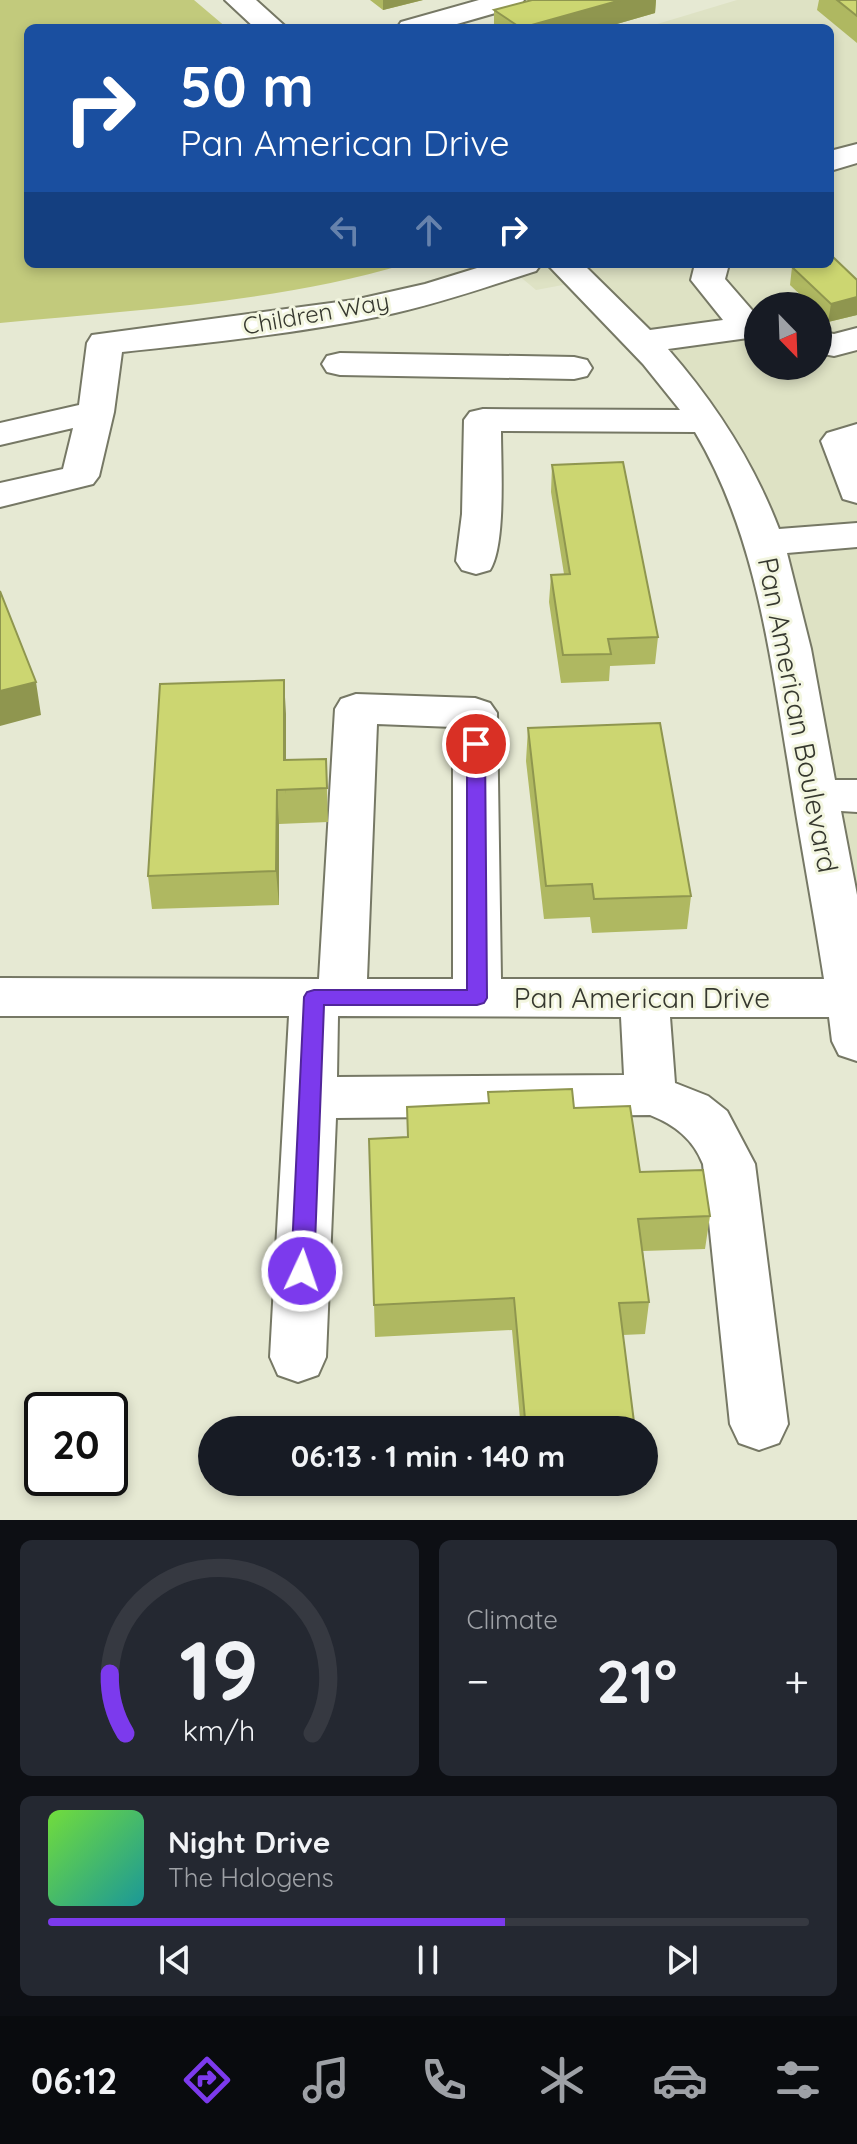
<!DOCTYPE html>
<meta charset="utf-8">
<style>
:root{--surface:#171b24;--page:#242831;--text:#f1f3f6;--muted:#9ea1a6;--line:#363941;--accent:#7c3aed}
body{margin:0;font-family:Quicksand,sans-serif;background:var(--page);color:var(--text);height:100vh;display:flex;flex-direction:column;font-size:30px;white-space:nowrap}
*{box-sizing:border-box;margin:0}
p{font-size:26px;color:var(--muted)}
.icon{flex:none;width:44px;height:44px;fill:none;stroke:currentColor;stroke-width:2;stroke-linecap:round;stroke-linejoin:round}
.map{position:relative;height:1520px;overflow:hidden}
.panel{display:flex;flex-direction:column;gap:20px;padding:20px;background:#0d0f14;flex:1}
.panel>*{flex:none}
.hud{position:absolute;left:24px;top:24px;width:810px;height:244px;border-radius:12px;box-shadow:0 4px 12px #0003;background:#1a4fa0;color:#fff;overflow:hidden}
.needle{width:52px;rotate:157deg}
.fabs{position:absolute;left:744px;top:292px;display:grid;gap:16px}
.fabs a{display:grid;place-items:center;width:88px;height:88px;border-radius:50%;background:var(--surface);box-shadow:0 4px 12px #0003;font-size:40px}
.speed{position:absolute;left:24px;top:1392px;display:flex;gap:16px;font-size:40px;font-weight:700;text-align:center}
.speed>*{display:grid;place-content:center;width:104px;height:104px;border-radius:50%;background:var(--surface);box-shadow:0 4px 12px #0003;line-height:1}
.speed .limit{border:4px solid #111;border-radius:12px;background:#fff;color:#111}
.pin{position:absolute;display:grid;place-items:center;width:68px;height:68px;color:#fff;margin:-34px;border:4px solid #fff;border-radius:50%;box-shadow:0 2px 8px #0007}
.me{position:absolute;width:88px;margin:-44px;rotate:3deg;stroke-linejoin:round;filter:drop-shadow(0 0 6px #0008)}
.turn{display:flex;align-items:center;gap:28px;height:168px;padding:0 24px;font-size:36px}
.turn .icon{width:104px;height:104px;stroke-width:2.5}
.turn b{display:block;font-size:56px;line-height:68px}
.lanes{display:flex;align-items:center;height:76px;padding:0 24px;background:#0003;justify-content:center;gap:40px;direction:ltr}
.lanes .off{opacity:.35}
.big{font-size:60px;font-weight:800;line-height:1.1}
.panel .widget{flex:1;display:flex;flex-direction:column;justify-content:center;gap:12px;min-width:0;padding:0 28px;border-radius:12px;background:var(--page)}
.panel .dial{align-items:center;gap:0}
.dial svg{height:208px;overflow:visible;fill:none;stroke:var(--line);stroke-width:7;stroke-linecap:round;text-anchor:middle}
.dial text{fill:var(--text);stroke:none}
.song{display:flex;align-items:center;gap:24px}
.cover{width:96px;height:96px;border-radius:12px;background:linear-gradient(135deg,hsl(100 70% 55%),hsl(180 70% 35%))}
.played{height:8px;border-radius:4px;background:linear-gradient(90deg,var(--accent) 60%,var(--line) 60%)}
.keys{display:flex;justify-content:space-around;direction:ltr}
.heat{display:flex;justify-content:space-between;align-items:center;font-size:44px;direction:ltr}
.panel .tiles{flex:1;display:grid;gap:20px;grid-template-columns:1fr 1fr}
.widget:last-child{grid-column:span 2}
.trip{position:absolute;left:198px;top:1416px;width:460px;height:80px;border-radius:40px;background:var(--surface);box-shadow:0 4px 12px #0003;font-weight:800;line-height:80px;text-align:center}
.menu{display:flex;height:128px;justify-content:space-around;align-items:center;background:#090b0e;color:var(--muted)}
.menu .icon{width:56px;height:56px}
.menu .selected{color:var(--accent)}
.menu b{font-size:36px;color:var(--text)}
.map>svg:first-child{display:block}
</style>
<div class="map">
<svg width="857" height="1520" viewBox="0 0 857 1520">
<rect width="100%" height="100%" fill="#e6e9d3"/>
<path fill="#dee2c4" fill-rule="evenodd" d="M737,0H857V143L830,151V28H644Z
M857,163V908L800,603L774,514L746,459L707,398L659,338L581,264H830V171ZM758,306H818V366H758Z
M505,264H547L568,284L536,290Z"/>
<path fill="#c2ca7c" d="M0,0H194L227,28H28V264H406C275,303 135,310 0,323Z"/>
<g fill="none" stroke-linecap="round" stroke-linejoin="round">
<g stroke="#767865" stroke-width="4">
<path id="minor" d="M225,0H256L287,28H255Z
M479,0H524L520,6L443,28H397L401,22Z
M857,144V163L830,171V151Z
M490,264H541L536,271C489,286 443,302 395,313C305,333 213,342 122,352L114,412L99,476L93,484L0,507V483L63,469L73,428L0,445V423L79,405L87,343L92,335L354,300L425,284Z
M547,264H583L650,330L723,320L691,280L695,264H729L725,279L758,317V340L748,338L668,349C715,403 753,461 779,529L857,523V547L787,553L811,649L835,780H857V812L841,811L857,895V1061L839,1055L832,1041L829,1017H670L675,1083L708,1096L727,1111L755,1164L788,1424L779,1443L759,1450L739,1443L730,1424L703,1164C693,1139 675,1125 650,1115L336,1118L326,1357L318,1375L298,1382L278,1375L270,1357L289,1016H0V978L319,979L335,709L341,699L356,694L475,698L490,703L497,713L501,979H824C813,907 799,835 788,763C769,649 755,533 695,432L501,431C501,464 506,545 490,570L476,574L462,570L456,561L462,514L464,420L470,412L483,409L680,410L643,364ZM377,724L453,727V979H367ZM338,1016L621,1017L624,1075L337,1077Z
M857,328V350L834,356L818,353V331L834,334Z
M340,353L574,357L587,360L592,368L587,376L574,379L340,375L327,372L322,364L327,356Z
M857,424V503L843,499L821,441L827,433Z"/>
</g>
<use href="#minor" fill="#fff" fill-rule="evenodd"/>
</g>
<path fill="#afb861" d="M370,0H423L383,10Z
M532,0H656L655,13L603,28H494V10Z
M819,0H857V43L817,10Z
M792,267L857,280V315L828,322L818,312V306H812L790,285Z
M552,465L658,637L655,664L610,666L609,681L561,683L549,602L551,575L564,574L551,492Z
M286,714V760L326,759L328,822L279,824V905L152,909L148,876Z
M528,728L691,896L687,929L592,933L590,917L544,919L526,761Z
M488,1092L574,1108L640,1172L710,1216L705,1249L643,1251L649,1302L645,1334L623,1335L635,1430H521L512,1330L375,1337L369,1139L407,1137V1107L488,1103Z"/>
<path fill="#8f964f" d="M383,0H423L383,10Z
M621,0H656L655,13L603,28H521Z
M857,297V315L828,322L831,304Z
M284,680L286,714V794L284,760Z
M36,682L41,715L0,726V691Z
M277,790L279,824V905L276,871Z"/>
<path fill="#ccd671" stroke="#8f964f" stroke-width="2" d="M532,0H621L521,28L494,10Z
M837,0H857V16Z
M833,257L857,280V297L831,304L792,267L804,264H830V258Z
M623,462L658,637L608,639L611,654L563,655L551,575L570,574L552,465Z
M0,591L36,682L0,691Z
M284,680V760L326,759L327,788L277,790L276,871L148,876L160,684Z
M660,723L691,896L594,899L592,884L546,886L528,728Z
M572,1089L574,1108L630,1106L640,1172L703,1170L710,1216L638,1219L649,1302L619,1303L635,1430H526L514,1298L374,1305L369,1139L408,1137L407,1107L489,1103L488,1092Z"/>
<path fill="#7c3aed" stroke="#51269a" stroke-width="2" d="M476,738L485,744L487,998L484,1003L477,1005H324L314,1271L310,1278L302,1280L294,1278L291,1271L304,997L307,992L314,990H467V744Z"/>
<g text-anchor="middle" stroke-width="6" stroke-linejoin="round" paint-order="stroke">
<g font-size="24" fill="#36382f" stroke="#f3f6e0">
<text transform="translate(316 314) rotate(-10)" y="8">Children Way</text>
</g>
<g font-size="28" fill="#36382f" stroke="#f3f6e0">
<text transform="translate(798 715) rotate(79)" y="10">Pan American Boulevard</text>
<text x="642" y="1008">Pan American Drive</text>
</g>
</g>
</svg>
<div class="fabs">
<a><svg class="needle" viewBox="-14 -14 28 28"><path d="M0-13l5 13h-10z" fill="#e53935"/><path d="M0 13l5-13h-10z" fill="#9ea1a6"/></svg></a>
</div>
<div class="speed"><div class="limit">20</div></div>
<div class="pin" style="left:476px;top:744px;background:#d93025"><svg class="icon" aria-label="arrive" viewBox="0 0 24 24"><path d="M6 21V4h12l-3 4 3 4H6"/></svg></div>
<svg class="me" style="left:302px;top:1271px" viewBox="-20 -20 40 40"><circle r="17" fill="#7c3aed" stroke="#fff" stroke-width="3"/><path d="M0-11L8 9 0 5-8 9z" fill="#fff"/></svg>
<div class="trip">06:13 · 1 min · 140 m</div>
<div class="hud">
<div class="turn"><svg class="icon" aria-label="right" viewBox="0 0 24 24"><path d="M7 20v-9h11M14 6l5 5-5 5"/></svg><div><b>50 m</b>Pan American Drive</div></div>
<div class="lanes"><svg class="icon off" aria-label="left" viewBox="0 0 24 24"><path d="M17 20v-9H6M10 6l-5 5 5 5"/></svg><svg class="icon off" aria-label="ahead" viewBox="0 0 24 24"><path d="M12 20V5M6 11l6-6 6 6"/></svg><svg class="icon" aria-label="right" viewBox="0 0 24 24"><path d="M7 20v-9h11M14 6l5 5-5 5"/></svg></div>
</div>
</div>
<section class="panel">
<div class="tiles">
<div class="widget dial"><svg viewBox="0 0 100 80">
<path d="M14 69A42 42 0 1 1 86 69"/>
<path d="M14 69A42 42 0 0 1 8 46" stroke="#7c3aed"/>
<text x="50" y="56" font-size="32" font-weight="700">19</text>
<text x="50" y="72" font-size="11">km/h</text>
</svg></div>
<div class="widget"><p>Climate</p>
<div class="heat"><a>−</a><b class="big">21°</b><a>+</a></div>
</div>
<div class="widget">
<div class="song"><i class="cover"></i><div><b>Night Drive</b><p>The Halogens</p></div></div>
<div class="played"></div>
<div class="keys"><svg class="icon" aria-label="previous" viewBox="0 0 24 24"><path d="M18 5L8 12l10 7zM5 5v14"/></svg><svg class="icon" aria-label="pause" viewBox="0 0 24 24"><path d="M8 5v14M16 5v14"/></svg><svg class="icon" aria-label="next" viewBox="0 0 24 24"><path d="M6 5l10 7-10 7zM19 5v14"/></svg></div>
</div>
</div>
</section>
<nav class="menu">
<b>06:12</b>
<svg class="icon selected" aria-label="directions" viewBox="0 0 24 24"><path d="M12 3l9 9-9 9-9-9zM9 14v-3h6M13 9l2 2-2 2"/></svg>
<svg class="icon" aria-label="music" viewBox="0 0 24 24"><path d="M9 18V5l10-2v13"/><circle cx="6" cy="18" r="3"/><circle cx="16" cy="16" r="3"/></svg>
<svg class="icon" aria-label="phone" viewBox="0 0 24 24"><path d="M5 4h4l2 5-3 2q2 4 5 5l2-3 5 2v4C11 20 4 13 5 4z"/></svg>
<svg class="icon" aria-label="climate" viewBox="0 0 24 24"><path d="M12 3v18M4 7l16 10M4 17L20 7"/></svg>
<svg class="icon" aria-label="car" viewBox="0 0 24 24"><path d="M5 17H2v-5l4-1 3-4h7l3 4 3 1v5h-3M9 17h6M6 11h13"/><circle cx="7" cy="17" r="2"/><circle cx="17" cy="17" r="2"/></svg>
<svg class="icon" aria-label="filters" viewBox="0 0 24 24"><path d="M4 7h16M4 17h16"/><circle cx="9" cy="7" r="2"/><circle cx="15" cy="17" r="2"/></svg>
</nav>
